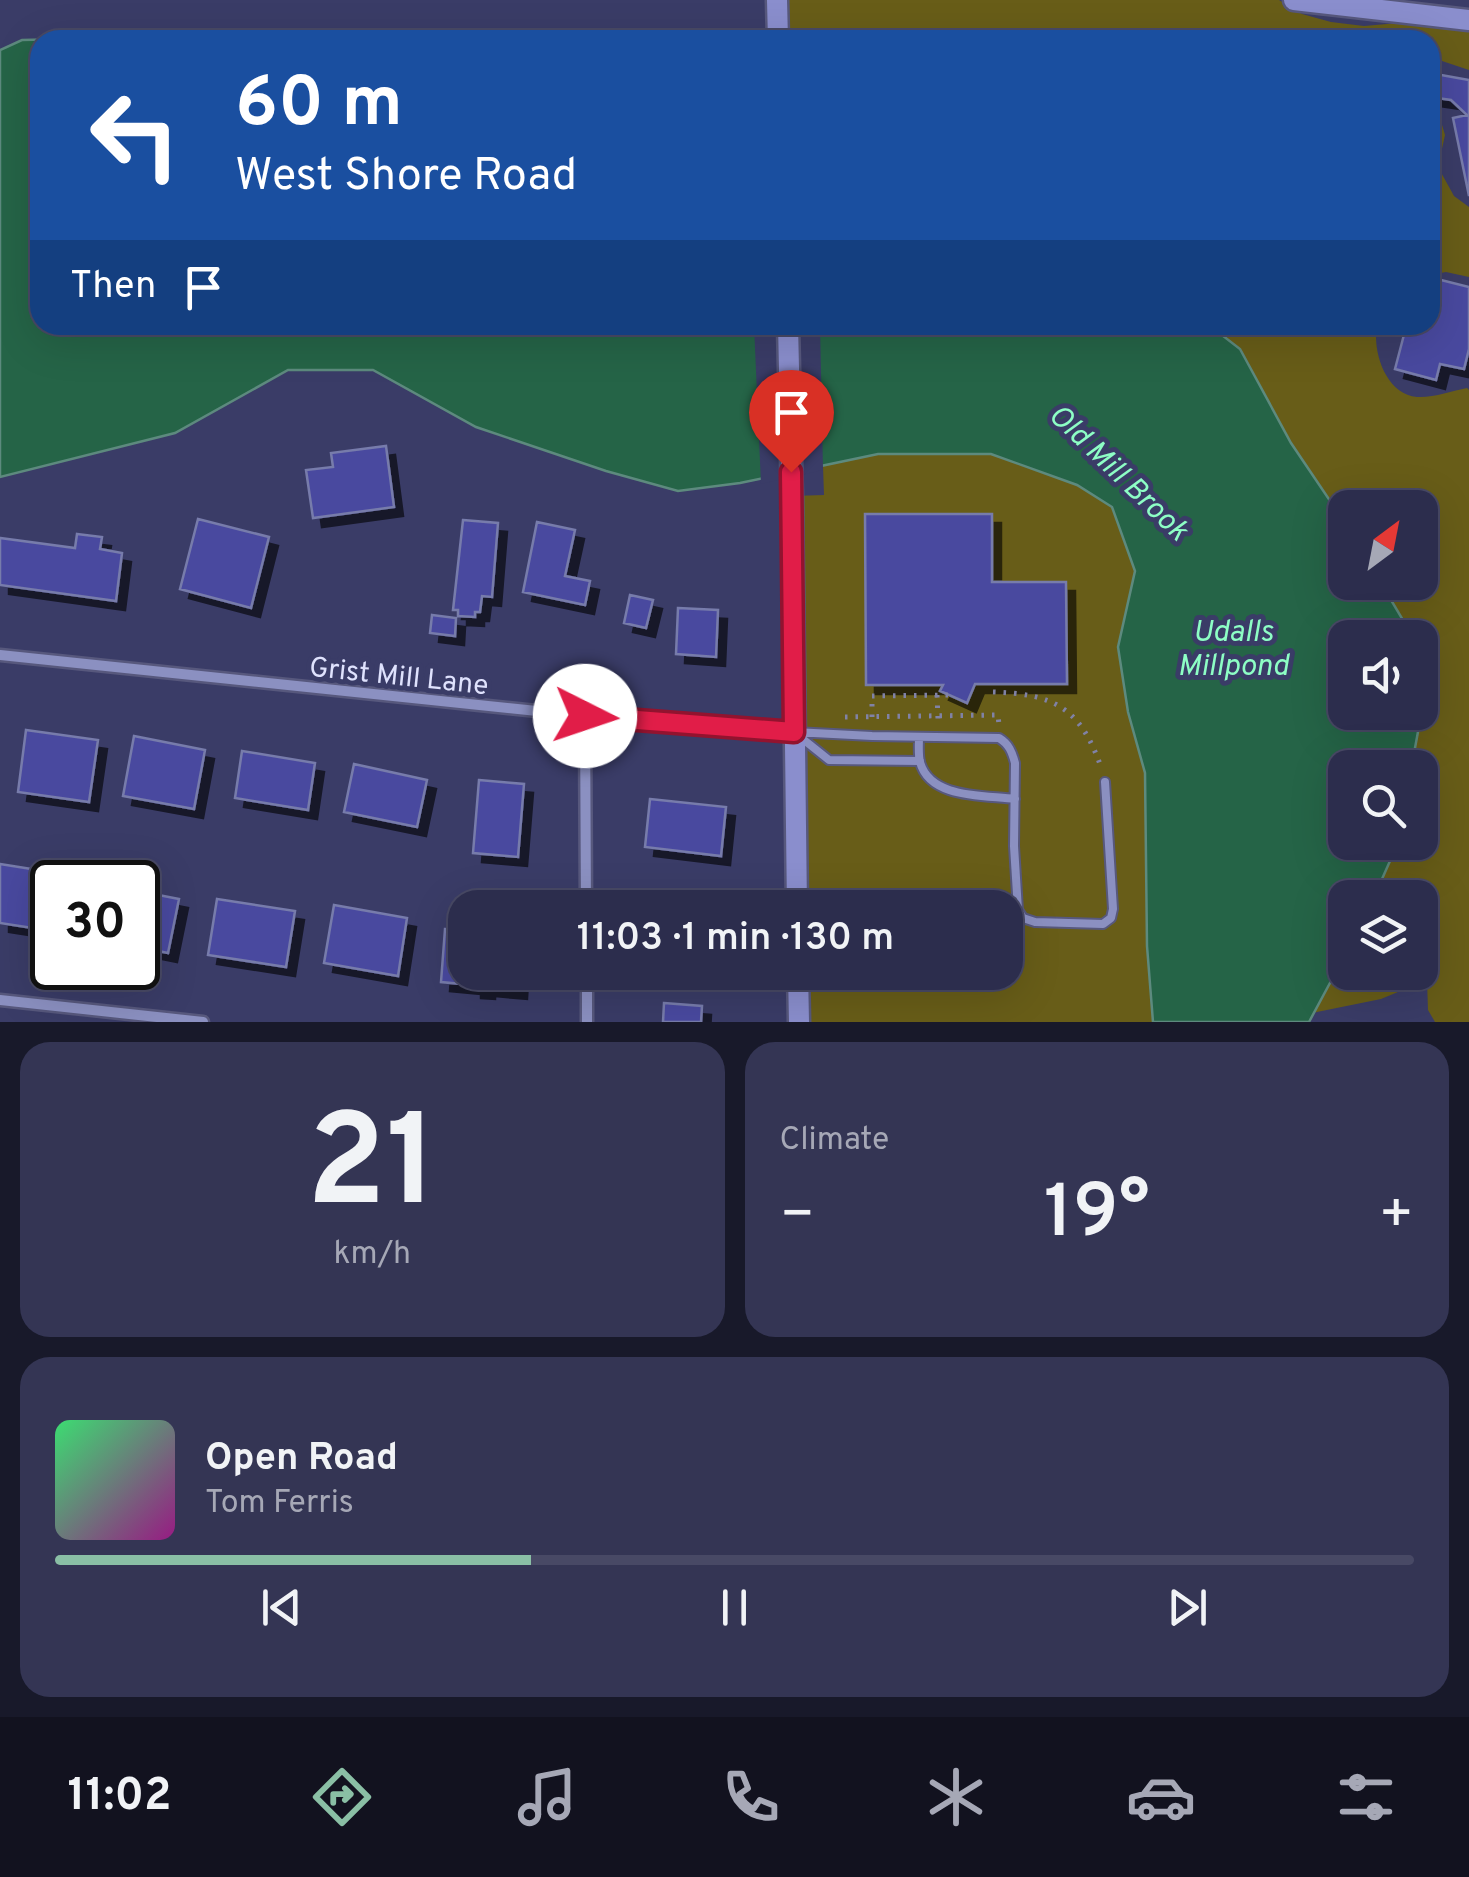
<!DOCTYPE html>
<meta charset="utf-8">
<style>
:root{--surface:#2c2d4d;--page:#343554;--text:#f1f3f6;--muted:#a6a8b6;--line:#484965;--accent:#8abfa5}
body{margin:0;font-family:Overpass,sans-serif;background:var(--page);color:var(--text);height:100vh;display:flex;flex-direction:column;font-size:38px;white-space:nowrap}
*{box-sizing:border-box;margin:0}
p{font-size:32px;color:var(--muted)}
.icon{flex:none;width:55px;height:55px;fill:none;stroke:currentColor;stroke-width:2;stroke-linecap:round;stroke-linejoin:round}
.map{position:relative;height:1022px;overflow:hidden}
.drawer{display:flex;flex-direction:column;gap:20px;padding:20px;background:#18192a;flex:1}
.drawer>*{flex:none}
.guide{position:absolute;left:30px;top:30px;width:1410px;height:305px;border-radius:30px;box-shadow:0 10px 40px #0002,0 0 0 2px var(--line);background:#1a4fa0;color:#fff;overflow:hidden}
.needle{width:65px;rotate:32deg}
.buttons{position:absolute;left:1328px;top:490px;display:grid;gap:20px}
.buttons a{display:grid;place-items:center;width:110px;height:110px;border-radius:20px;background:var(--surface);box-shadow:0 10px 40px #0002,0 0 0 2px var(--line);font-size:50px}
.speed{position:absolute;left:30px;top:860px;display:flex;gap:20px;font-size:50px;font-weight:700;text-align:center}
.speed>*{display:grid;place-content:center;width:130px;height:130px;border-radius:50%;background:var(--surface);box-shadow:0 10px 40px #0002,0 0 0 2px var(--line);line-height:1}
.speed .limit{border:5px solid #111;border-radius:15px;background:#fff;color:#111}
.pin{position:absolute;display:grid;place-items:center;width:85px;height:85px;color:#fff;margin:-102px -42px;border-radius:50% 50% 50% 0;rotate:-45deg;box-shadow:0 0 10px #0007}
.pin .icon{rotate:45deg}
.me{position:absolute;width:110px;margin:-55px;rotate:94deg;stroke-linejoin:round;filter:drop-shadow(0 0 8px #0008)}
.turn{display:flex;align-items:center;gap:35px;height:210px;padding:0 40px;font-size:45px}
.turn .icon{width:130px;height:130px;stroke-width:2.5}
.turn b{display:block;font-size:70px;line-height:85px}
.then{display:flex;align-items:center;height:95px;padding:0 40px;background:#0003;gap:20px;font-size:38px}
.big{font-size:75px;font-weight:600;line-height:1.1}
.drawer .tile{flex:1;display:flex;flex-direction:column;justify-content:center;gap:15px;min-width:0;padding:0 35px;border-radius:30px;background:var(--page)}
.drawer .dial{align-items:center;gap:0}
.dial b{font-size:130px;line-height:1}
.song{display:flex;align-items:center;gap:30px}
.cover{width:120px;height:120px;border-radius:15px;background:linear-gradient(135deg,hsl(140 70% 55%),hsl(310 70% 35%))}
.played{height:10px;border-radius:5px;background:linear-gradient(90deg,var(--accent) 35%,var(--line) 35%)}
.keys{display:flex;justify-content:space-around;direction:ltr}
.heat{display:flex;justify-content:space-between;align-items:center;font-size:55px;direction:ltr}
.drawer .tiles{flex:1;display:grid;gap:20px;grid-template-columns:1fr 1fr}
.tile:last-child{grid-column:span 2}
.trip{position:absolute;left:448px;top:890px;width:575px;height:100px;border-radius:30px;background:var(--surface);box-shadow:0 10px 40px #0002,0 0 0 2px var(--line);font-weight:600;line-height:100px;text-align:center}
.tabs{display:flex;height:160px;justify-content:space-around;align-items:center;background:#12121f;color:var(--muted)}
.tabs .icon{width:70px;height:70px}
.tabs .on{color:var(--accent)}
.tabs b{font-size:45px;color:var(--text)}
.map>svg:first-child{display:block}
</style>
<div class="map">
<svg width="1469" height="1022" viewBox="0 0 1469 1022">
<defs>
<filter id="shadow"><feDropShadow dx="9" dy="9" stdDeviation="0" flood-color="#0009"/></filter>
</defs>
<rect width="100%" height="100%" fill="#3a3c67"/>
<path fill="#685d18" d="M777,0H1279L1302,14L1331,22L1364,26L1410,22L1469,31V70L1430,57V40H778Z
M1430,112L1440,118L1445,135L1438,167L1454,196L1469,207V277L1446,272L1430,275Z
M1209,325H1377C1372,352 1386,394 1417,397C1433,398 1452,391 1467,388L1469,390V1022H1435L1428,1010L1427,980L1381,999L1312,1013L1345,955V972H1420V898L1374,897L1398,843L1420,842V768L1412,767C1415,737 1424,708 1425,677C1426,660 1420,653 1420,638L1413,637L1381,583L1420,582V508H1345V523Z
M878,454H991L1077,485L1112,507L1135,571L1118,648L1128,712L1145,773L1147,946L1153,1022H799V973L1005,972V908L798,907L792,496L824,495L823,466Z"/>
<path fill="#256447" stroke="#5d8a7e" stroke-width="2.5" d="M293,34L318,40H40V325H1209L1240,349L1291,443L1345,523V582L1381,583L1413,637L1345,638V712H1420V650C1434,674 1415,738 1412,767L1345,768V842L1398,843L1374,897L1345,898V955L1309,1022H1153L1147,946L1145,773L1128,712L1118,647L1135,571L1112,507L1077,485L991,454H878L740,483L678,491L606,471L476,427L373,370H288L175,433L0,477V50L22,40Z"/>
<path fill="#3a3c67" d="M754,325H820L823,470L761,484Z"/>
<path fill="#4a4a9f" stroke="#777bab" stroke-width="2.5" filter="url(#shadow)" d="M1430,73L1469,80V196L1453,118L1467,115L1451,100L1430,97Z
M1437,279L1469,287V349L1464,369L1440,364L1436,380L1395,369L1406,327L1396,325H1430V306Z
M386,446L394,507L313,518L306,470L333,467L331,453Z
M865,514H992V582H1066L1067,684H975L967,703L940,691L943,685H866Z
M198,519L269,537L251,608L180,589Z
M463,520L498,523L492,597L482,596L480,612H475V617L458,616V610H453Z
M537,522L575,530L565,576L590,581L585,605L523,592Z
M77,534L102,537L100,549L122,553L116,601L0,585V538L75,548Z
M630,595L653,600L646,628L624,623Z
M678,608L718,610L716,657L676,654Z
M432,615L456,618L455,636L430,633Z
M26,730L98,740L89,802L18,792Z
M134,736L205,750L194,809L123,796Z
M242,751L315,763L308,810L235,798Z
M354,764L427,780L417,827L344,812Z
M479,780L524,784L518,857L473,853Z
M650,799L726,807L721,856L645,847Z
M0,864L63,874L61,882H52V931L0,923Z
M138,891L179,899L168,953L138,947Z
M660,892L709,898L708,908H658Z
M217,899L295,911L286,967L208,955Z
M334,905L407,918L398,976L324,963Z
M445,929L465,931V972H519L518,990L486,987V990L472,989V985L441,982Z
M664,1003L702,1006L701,1022H663Z"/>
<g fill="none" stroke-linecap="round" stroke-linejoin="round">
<g stroke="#57587d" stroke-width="12">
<path id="lane" d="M919,737C919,744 918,754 920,762C930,799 984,795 1015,799
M920,761L829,760L794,732L872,736L999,738C1009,744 1012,752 1015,763L1014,846L1018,910L1023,918L1035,922L1103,924L1111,918L1113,909L1105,782"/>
</g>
<g stroke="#57587d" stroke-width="15">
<path id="street" d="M0,655L585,716L794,732
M585,716L586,908
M587,972V1022
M0,1000L203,1022"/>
</g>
<g stroke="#57587d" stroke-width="25">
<path id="secondary" d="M777,0L778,40
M1294,0L1469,20
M788,325L792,500L797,908
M798,972L799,1022"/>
</g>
<path stroke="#8082a6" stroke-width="5" stroke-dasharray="2.5 8" stroke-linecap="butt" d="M993,692C1055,694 1081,708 1102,770
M937,695L938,719
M845,717L998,715L999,725
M872,717V696L948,695"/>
<use href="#lane" stroke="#8b90c1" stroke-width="8"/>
<use href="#street" stroke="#8b90c1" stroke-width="10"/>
<use href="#secondary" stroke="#8a8ecd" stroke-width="20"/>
</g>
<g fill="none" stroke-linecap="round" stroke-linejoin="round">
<g stroke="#92132f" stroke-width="25">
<path id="route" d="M585,716L794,732L791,472"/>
</g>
<use href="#route" stroke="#e11d48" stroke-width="18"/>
</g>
<g text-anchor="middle" stroke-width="10" stroke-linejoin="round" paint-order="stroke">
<g font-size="28" fill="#dfe2fd" stroke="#3a3c67">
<text transform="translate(399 675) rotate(6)" y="10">Grist Mill Lane</text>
</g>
<g font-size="30" font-style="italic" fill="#8dfec5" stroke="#3a3c67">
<text transform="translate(1119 472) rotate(44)" y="10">Old Mill Brook</text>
<text x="1233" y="641">Udalls<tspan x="1233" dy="34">Millpond</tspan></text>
</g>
</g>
</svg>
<div class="buttons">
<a><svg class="needle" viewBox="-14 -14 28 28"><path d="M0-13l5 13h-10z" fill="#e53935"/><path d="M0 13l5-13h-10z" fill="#a6a8b6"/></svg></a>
<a><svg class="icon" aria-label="sound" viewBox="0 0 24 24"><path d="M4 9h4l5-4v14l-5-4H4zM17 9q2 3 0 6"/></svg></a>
<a><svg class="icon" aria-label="search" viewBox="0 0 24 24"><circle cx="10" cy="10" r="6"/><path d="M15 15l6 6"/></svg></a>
<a><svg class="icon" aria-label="layers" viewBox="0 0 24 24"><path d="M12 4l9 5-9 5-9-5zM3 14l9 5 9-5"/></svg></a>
</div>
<div class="speed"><div class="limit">30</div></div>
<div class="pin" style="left:791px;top:472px;background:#d93025"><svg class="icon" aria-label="arrive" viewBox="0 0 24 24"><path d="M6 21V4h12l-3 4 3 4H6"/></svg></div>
<svg class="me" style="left:585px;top:716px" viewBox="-20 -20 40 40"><circle r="19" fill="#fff"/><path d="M0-13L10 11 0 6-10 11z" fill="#e11d48"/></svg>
<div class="trip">11:03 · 1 min · 130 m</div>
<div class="guide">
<div class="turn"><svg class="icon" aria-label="left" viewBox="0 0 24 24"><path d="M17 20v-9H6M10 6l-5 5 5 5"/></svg><div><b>60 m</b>West Shore Road</div></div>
<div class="then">Then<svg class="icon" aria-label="arrive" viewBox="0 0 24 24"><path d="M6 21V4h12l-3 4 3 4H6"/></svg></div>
</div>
</div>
<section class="drawer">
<div class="tiles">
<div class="tile dial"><b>21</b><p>km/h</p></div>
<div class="tile"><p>Climate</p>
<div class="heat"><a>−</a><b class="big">19°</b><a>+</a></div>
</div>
<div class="tile">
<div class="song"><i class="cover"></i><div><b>Open Road</b><p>Tom Ferris</p></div></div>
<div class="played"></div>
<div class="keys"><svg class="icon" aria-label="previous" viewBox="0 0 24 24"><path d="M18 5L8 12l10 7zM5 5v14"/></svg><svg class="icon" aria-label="pause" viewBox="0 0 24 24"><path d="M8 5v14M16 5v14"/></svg><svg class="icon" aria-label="next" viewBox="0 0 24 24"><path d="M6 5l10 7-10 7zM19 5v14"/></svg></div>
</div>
</div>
</section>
<nav class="tabs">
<b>11:02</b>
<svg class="icon on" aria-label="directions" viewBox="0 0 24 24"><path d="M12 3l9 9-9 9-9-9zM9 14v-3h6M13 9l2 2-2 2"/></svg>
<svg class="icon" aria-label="music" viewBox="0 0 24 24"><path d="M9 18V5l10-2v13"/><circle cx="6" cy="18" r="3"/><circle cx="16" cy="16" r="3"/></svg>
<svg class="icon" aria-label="phone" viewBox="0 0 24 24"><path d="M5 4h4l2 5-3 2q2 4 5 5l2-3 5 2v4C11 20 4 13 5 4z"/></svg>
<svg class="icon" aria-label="climate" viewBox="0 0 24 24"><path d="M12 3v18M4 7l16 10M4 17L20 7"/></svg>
<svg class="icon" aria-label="car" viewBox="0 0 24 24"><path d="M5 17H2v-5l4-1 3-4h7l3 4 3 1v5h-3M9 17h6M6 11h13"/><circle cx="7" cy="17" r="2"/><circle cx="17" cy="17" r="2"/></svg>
<svg class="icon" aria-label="filters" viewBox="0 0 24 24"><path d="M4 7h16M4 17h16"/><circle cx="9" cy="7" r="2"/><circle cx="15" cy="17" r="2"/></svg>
</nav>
